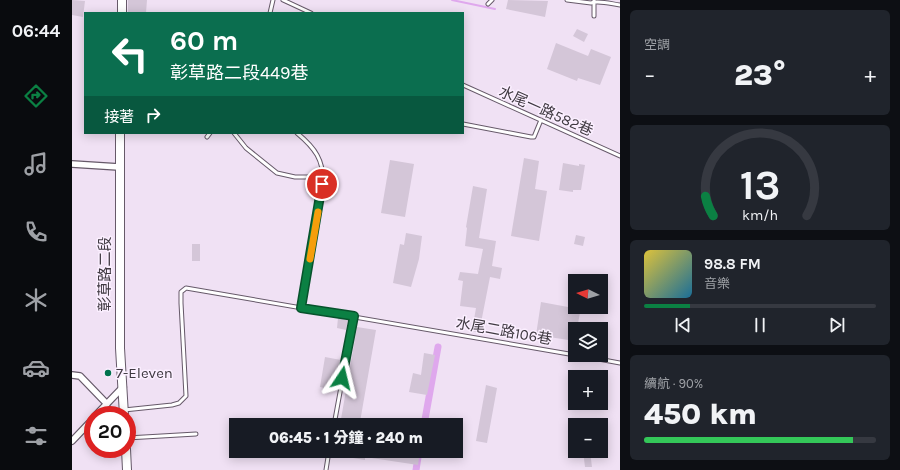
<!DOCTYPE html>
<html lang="zh-TW">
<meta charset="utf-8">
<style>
:root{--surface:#171b24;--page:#20242c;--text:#f1f3f6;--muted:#9ea1a6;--line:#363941;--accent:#0b8043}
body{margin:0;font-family:Karla,"Noto Sans TC",sans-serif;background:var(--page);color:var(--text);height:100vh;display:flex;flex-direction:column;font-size:15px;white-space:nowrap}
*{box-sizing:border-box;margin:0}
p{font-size:13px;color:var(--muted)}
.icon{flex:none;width:22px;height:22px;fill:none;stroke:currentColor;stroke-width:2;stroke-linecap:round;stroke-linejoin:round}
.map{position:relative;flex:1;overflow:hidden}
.sheet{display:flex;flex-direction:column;gap:10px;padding:10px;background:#0d0f14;width:280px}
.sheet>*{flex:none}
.hud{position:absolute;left:12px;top:12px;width:380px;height:122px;border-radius:0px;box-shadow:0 2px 10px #0003;background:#0b6e4f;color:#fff;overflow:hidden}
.needle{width:26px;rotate:275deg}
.tools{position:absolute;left:496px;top:274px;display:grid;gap:8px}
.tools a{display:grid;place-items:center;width:40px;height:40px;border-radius:0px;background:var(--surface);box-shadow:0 2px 10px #0003;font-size:20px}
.speed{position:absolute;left:12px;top:406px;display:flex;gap:8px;font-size:20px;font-weight:700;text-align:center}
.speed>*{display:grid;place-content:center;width:52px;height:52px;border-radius:50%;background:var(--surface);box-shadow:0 2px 10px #0003;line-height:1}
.speed .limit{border:6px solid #d22;background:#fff;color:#111}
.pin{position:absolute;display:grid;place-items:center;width:34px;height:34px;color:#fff;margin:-17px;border:2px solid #fff;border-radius:50%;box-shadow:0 1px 4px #0007}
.me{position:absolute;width:44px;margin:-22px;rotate:10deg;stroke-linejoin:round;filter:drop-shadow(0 0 3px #0008)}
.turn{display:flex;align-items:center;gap:14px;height:84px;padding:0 20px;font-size:18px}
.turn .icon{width:52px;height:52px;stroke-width:2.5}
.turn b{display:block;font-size:28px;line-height:34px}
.then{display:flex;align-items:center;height:38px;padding:0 20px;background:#0003;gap:8px;font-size:15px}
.big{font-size:30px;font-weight:800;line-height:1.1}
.sheet .tile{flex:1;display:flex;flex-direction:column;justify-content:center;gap:6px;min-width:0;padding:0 14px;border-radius:6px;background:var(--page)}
.sheet .dial{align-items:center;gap:0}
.dial svg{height:104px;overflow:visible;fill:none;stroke:var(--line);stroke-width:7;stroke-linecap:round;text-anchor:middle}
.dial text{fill:var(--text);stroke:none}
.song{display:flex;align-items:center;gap:12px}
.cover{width:48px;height:48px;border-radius:6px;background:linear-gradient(135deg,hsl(50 70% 55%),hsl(200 70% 35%))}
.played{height:4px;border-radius:2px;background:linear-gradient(90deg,var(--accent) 20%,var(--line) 20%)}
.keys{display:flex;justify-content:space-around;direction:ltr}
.heat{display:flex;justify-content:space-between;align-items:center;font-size:22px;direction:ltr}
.charge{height:6px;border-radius:3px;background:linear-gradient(90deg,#34c759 90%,var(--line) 0)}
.trip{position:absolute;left:157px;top:418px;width:234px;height:40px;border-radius:0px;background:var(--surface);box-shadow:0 2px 10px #0003;font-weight:800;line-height:40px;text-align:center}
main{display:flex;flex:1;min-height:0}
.tabs{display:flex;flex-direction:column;width:72px;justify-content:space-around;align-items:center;background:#090b0e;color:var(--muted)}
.tabs .icon{width:28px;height:28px}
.tabs .active{color:var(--accent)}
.tabs b{font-size:18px;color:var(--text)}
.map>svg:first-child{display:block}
</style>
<main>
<nav class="tabs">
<b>06:44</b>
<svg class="icon active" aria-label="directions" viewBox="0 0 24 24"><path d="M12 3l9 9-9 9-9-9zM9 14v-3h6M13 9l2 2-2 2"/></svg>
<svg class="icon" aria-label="music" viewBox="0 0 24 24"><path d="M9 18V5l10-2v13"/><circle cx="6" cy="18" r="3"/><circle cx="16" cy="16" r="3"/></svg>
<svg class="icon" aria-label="phone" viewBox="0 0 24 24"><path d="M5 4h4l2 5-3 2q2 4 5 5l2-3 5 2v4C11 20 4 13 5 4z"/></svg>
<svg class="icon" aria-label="climate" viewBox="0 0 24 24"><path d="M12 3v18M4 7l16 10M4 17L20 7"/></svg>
<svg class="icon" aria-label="car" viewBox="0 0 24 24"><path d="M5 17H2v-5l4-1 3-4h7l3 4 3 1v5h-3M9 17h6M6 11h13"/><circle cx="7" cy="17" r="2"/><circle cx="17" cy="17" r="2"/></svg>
<svg class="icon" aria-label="filters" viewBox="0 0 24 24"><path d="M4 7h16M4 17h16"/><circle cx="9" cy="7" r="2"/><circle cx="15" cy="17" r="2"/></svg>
</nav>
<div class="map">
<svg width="548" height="470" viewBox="0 0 548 470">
<rect width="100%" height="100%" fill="#f0e1f4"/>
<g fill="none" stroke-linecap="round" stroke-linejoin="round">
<path stroke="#dfa8ed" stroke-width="2" d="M380,0L423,9"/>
<path stroke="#dfa8ed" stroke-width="7" d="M352,425L366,347
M344,470L347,451"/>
</g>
<path fill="#d4c6d8" d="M0,0L13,1L11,17L0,15Z
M56,0H75L74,13H56Z
M436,0L476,1L473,17L434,9Z
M505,29L516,34L512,42L501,36Z
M484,43L516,56L519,49L539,57L528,85L506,78L505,81L475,69Z
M452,158L467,161L463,189L475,191L467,241L439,236Z
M318,160L342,164L333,217L309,213Z
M491,163L507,166V164L513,165L509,190H501V192L487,190Z
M401,186L415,189L407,238L424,241L420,266L430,268L428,279L418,277L407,333L400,331L404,308L388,306L391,281L386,280L388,272L406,274L411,249L393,246L395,228L394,227Z
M334,233L350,236L347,259L339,287L321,283L328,244L332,245Z
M504,235L513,237L511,246L502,244Z
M120,244H128V261H120Z
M496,301L503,302V307H509L505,329H503V341L464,335L469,302L496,307Z
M266,318L276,320L274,330L265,328Z
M285,327L304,330L288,422L269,419Z
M352,353L363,355L355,395L337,392L341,373L349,375Z
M253,357L269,360L264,390L248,387Z
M414,385L425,388L415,443L404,441Z
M276,451H348L346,465L293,457V460L275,457Z
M511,451H518L520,467H513Z"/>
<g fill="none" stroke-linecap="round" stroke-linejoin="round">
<g stroke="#665969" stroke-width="5">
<path id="lane" d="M211,0L239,13
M495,0L519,3C526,0 540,4 548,5
M416,4L420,0
M198,13L201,0
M522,16V0
M391,85L548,156
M391,124L459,137H462L469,120
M162,133L174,148L205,173L223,177H241L251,171
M225,133C243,148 252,160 251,184L229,308
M135,137L138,133
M505,355L548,363
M52,410L100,405L107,403L114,396L109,303V292L114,288L503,355
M262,425L282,316
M55,438L124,434
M254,470L257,451"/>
</g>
<g stroke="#665969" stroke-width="8">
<path id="street" d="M0,164L47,167
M0,375L8,376L35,404
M24,415L51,387
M0,441L21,419"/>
</g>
<g stroke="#665969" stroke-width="10">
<path id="secondary" d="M50,13V0
M48,133V348L52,415
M54,449L55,470"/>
</g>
<use href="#lane" stroke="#fff" stroke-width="3"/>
<use href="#street" stroke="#fff" stroke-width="5.5"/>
<use href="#secondary" stroke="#fff" stroke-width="8"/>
</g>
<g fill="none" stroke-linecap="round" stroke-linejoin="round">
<g stroke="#07532c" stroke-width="10">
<path id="route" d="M250,184L229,308L282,316L270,378"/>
</g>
<use href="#route" stroke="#0b8043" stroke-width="7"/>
<path stroke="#f59e0b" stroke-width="7" d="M238,259L246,212"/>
</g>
<circle fill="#00724d" stroke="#fbefff" stroke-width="1.5" cx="36" cy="373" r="4"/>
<g text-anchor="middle" stroke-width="3" stroke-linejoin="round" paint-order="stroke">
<g font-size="15" fill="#3f3941" stroke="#fbefff">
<text transform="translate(474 111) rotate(24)" y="5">水尾一路582巷</text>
<text transform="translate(33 274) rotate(-90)" y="5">彰草路二段</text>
<text transform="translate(432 331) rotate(10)" y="5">水尾二路106巷</text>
</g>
<g font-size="15" fill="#3f3941" stroke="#fbefff" text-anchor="start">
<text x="44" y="378">7-Eleven</text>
</g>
</g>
</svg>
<div class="tools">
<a><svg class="needle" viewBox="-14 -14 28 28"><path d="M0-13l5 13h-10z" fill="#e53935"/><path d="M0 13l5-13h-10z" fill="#9ea1a6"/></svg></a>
<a><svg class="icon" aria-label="layers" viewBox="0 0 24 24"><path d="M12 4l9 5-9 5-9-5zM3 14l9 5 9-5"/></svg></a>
<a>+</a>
<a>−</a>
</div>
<div class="speed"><div class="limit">20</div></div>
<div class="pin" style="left:250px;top:184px;background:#d93025"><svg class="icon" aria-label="arrive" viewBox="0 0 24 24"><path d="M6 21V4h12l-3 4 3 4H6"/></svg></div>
<svg class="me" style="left:270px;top:378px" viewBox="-20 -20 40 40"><path d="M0-17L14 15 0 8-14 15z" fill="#0b8043" stroke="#fff" stroke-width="4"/></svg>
<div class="trip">06:45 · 1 分鐘 · 240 m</div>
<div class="hud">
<div class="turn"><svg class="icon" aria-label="left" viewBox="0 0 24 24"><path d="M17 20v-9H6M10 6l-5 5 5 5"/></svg><div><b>60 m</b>彰草路二段449巷</div></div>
<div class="then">接著<svg class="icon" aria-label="right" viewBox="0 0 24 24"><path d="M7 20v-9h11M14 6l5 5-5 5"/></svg></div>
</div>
</div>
<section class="sheet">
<div class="tile"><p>空調</p>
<div class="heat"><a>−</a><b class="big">23°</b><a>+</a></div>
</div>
<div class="tile dial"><svg viewBox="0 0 100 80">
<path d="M14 69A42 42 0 1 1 86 69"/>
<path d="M14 69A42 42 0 0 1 8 54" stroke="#0b8043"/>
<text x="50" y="56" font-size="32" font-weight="700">13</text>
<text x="50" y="72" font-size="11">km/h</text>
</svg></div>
<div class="tile">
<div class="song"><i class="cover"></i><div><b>98.8 FM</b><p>音樂</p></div></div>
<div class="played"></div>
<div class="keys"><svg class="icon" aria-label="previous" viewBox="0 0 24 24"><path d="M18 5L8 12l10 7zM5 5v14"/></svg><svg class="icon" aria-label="pause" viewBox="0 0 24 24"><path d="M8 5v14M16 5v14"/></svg><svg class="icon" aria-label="next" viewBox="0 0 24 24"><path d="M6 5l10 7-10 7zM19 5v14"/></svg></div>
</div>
<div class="tile"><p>續航 · 90%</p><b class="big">450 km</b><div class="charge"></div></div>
</section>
</main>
